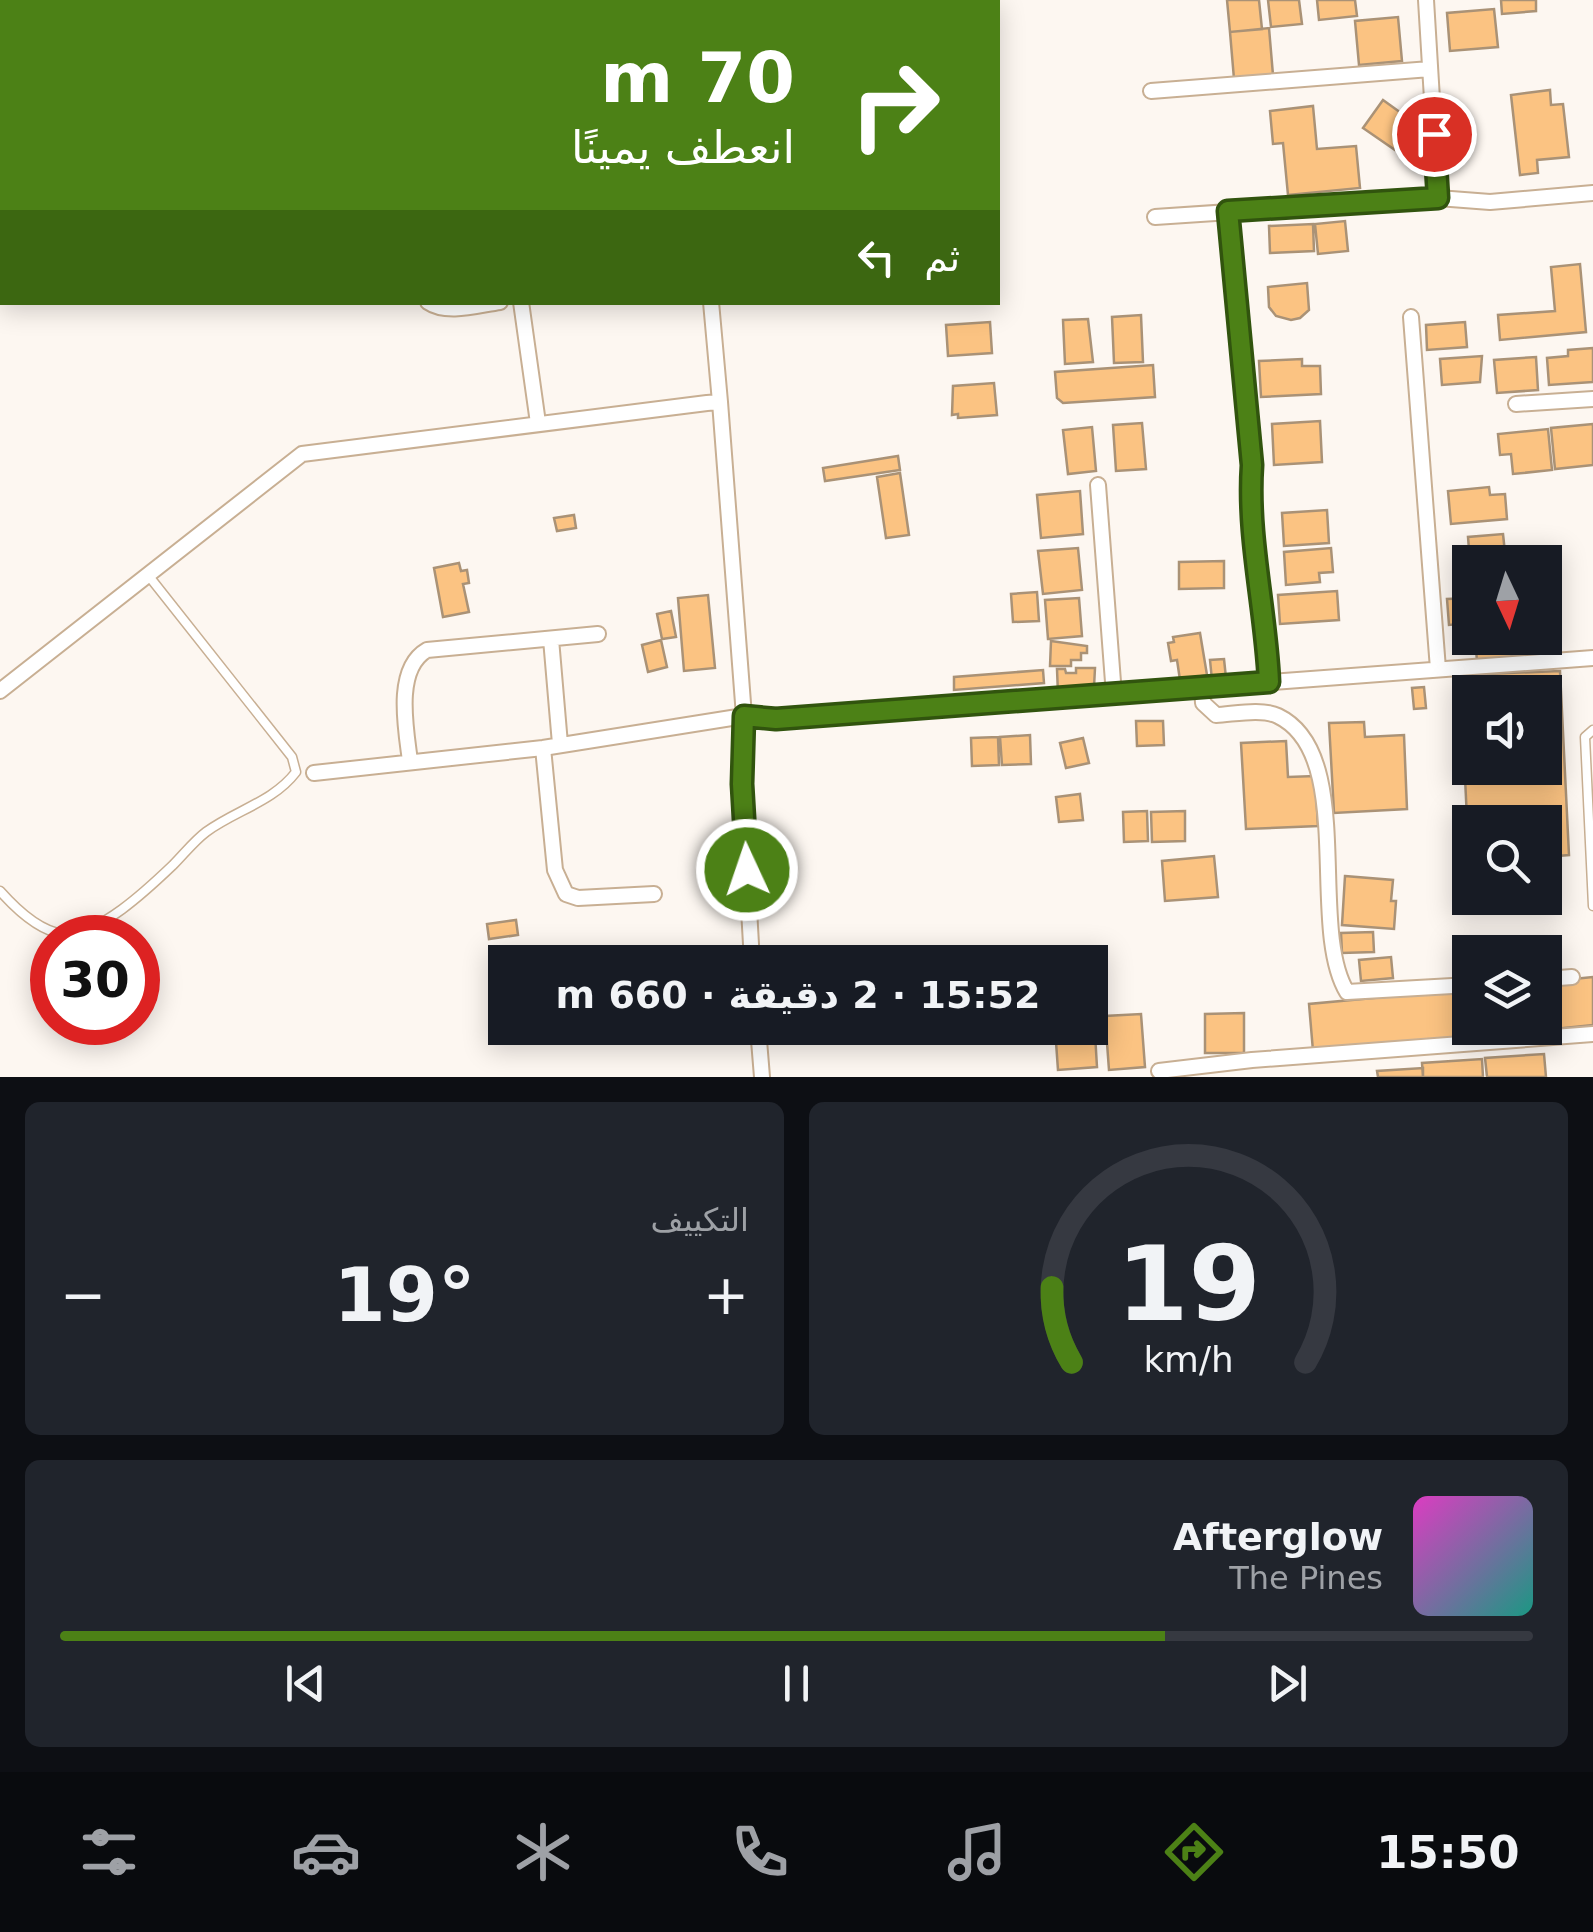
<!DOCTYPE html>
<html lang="ar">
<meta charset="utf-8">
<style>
:root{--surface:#171b24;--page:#20242c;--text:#f1f3f6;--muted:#9ea1a6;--line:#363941;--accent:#4c8116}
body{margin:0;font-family:"DejaVu Sans","Noto Naskh Arabic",sans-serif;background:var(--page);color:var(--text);direction:rtl;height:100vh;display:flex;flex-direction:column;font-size:38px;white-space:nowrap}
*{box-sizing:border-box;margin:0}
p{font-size:32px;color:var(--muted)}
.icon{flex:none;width:55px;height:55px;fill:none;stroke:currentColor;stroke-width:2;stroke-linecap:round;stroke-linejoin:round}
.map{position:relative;height:1077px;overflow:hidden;direction:ltr}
.sheet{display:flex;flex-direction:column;gap:25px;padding:25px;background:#0d0f14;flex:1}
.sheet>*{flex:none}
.top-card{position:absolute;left:0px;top:0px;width:1000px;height:305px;box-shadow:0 5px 25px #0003;direction:rtl;background:#4c8116;color:#fff;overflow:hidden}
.needle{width:65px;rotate:176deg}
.buttons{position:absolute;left:1452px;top:545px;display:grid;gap:20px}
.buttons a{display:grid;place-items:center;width:110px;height:110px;border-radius:0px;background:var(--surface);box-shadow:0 5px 25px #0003;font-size:50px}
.speed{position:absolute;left:30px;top:915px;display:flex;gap:20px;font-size:50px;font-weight:700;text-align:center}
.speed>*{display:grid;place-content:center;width:130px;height:130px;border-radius:50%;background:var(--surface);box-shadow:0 5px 25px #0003;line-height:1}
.speed .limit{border:15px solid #d22;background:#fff;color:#111}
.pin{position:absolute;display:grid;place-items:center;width:85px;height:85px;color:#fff;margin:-42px;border:5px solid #fff;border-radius:50%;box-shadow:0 2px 10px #0007}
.me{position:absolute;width:110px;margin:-55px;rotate:357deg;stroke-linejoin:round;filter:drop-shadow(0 0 8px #0008)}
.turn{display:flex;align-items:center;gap:35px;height:210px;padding:0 40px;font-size:45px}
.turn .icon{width:130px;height:130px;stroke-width:2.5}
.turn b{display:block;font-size:70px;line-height:85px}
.then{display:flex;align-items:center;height:95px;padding:0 40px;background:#0003;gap:20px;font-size:38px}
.big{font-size:75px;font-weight:700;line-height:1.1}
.sheet .tile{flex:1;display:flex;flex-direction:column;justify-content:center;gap:15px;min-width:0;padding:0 35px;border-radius:15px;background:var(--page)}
.sheet .dial{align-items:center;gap:0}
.dial svg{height:260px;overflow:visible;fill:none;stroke:var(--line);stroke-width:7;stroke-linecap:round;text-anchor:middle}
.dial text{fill:var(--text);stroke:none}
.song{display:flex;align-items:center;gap:30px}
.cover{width:120px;height:120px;border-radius:15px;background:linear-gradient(135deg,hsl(310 70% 55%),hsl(170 70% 35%))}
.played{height:10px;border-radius:5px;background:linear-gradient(90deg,var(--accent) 75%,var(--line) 75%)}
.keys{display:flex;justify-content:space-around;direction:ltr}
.heat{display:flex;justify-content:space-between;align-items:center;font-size:55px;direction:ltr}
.sheet .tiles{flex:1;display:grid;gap:25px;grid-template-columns:1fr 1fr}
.tile:last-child{grid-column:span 2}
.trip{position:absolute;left:488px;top:945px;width:620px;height:100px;border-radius:0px;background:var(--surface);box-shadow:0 5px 25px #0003;font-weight:700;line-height:100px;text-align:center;direction:rtl}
.dock{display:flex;height:160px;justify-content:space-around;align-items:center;background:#090b0e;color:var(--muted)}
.dock .icon{width:70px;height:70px}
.dock .active{color:var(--accent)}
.dock b{font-size:45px;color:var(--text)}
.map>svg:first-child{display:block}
</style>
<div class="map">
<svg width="1593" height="1077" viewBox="0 0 1593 1077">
<rect width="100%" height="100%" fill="#fdf7f1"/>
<path fill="#fbc382" stroke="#aa9276" stroke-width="2.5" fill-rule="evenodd" d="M1227,0H1259L1262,29L1230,32Z
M1268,0H1299L1302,24L1271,27Z
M1317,0H1355L1357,16L1319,20Z
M1501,0H1536V11L1502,14Z
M1494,9L1498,47L1450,51L1447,13Z
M1398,17L1402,61L1359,65L1355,21Z
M1269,28L1273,75L1234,79L1230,32Z
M1550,90L1551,105L1563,104L1569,157L1537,160L1538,173L1520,175L1511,95Z
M1383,100L1415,123L1395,150L1363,128Z
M1313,106L1317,149L1356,146L1360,188L1288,195L1283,143L1273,144L1270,111Z
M1345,221L1348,251L1318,254L1315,224Z
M1313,224L1314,251L1270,253L1269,226Z
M1580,264L1586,332L1500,340L1498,315L1555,311L1551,267Z
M1307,283L1309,310L1300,318L1291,320L1276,316L1269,307L1268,287Z
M1141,315L1143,362L1114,363L1112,317Z
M1088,319L1093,362L1065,364L1063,320Z
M990,322L992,353L948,356L946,325Z
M1465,322L1467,347L1427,350L1426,325Z
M1593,348V382L1549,385L1547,358L1568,356V350Z
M1482,356L1480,382L1442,385L1440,359Z
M1536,357L1538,390L1497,393L1494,360Z
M1302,359V366H1320L1321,394L1261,397L1259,361Z
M1153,365L1155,397L1063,403L1057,398L1055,372Z
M994,383L997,415L958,418V414L952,415L953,386Z
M1320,421L1322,462L1274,465L1272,424Z
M1142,423L1146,469L1116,471L1113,425Z
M1593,424V465L1555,469L1551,428Z
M1092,427L1096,471L1068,474L1063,430Z
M1548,429L1552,470L1513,474L1511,454L1500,455L1498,434Z
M898,456L900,470L825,481L823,468Z
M900,473L909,535L886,538L877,477Z
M1489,487L1490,495L1505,494L1507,519L1451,524L1448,491Z
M1080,491L1083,534L1041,538L1037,495Z
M1327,510L1329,543L1284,546L1282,513Z
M574,515L576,528L557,531L554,518Z
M1503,534L1506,562H1470L1468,537Z
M1078,548L1082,590L1043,594L1038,551Z
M1331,548L1333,572L1319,573L1320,582L1286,585L1284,552Z
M1224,561V588L1179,589V562Z
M459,563L461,571L467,570L469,583L463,584L469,612L443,617L434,568Z
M1337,591L1339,620L1280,624L1278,595Z
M1037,592L1039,621L1013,622L1011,594Z
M708,595L715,668L684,671L678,598Z
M1079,598L1082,636L1048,639L1045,600Z
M1470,598V623L1449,625L1447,599Z
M671,611L676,637L662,639L657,614Z
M1200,633L1207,675L1180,680L1177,660L1171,661L1168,643L1174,642L1173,637Z
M1475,638H1510L1512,658L1477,661Z
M661,640L667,667L648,672L642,645Z
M1051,641L1087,646V653H1081V660H1071V666H1050Z
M1224,659L1226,678L1212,680L1210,660Z
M1076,668H1095L1094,687H1087V693L1058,694L1057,669H1065L1066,673H1076Z
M1043,670L1044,683L954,690V677Z
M1560,671L1569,855L1545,857V822H1470L1469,860L1460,675ZM1470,692H1545V768H1470Z
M1424,687L1426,708L1414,709L1412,688Z
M1136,721H1163L1164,745L1137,746Z
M1364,722L1365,737L1404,735L1407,809L1334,813L1329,723Z
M1030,735L1031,764L1002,765L1000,737Z
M998,737L999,765L972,766L971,738Z
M1083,738L1089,763L1066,768L1060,743Z
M1286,741L1288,777L1315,776L1318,826L1246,829L1241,743Z
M1080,794L1083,820L1059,822L1056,797Z
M1147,811L1148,841L1124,842L1123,812Z
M1185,811V841L1152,842L1151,812Z
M1214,856L1218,897L1165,901L1162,861Z
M1345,876L1393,880L1391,901H1396L1394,929L1342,925Z
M516,920L518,935L489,939L487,924Z
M1373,932L1374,952L1342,953L1341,933Z
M1391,957L1393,978L1361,981L1359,960Z
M1593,977V1025L1545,1030V982Z
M1470,989V1028L1539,1030L1313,1051L1309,1004Z
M1244,1013V1053H1205V1014Z
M1141,1014L1145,1067L1109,1070L1105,1016Z
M1094,1017L1097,1067L1058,1070L1055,1028H1090V1018Z
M1544,1054L1546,1077H1487L1485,1058Z
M1482,1059L1483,1077H1423L1422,1063Z
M1423,1068V1077H1378L1377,1071Z"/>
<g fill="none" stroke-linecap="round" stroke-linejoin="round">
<g stroke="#c8af93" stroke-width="11">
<path id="service" d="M1593,730L1585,737L1593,906
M0,891C16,909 39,931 63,934C98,937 150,887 173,865C184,854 194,841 206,832C236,810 273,802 296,772L292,757L148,575"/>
</g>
<g stroke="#c8af93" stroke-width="18">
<path id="minor" d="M686,0V2
M1426,0L1438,198
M1151,91L1430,69
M1229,211L1250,448L1249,498L1256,564L1267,624L1269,683
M1155,217L1438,198L1490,202L1593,193
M428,302C447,315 478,305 500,302
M521,302L538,423
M711,302L720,402
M1411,317L1438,669
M1516,404L1593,399
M1098,485L1114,695
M551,639L560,744
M1202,688L1203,703L1216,715C1235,714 1261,708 1278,716C1357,754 1307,926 1347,992L1470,985
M0,691L302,454L707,403L720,402L744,716L776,719L1593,658
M543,748L555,870L566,894L578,898L654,894
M410,761C406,729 394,669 427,650L598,634
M314,773L543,748L744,716L742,785L752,962
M1545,979L1572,977
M758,1028L762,1077
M1159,1071L1252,1060L1593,1034"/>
</g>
<use href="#service" stroke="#fff" stroke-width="8"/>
<use href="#minor" stroke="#fff" stroke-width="14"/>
</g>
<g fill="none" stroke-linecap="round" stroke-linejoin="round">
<g stroke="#31540e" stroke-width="25">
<path id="route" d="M747,870L742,784L744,716L776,719L1269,682C1266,610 1247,538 1252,465L1228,211L1438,198L1434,134"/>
</g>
<use href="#route" stroke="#4c8116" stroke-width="18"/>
</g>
</svg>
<div class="buttons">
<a><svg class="needle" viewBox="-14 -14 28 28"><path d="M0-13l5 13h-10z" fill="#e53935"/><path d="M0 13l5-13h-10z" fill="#9ea1a6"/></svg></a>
<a><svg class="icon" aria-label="sound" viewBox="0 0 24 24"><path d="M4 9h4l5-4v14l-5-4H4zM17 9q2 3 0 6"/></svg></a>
<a><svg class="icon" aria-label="search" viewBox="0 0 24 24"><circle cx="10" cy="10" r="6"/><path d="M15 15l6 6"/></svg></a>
<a><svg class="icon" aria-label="layers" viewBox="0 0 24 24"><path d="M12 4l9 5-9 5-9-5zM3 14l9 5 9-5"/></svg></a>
</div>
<div class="speed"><div class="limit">30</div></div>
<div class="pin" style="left:1434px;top:134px;background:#d93025"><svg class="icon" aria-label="arrive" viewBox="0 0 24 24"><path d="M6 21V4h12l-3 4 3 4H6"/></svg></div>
<svg class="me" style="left:747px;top:870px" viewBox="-20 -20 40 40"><circle r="17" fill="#4c8116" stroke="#fff" stroke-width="3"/><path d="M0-11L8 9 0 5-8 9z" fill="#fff"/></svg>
<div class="trip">15:52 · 2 دقيقة · 660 m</div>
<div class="top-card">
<div class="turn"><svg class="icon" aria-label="right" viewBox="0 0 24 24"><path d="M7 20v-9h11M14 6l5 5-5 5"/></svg><div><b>70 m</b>انعطف يمينًا</div></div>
<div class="then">ثم<svg class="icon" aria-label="left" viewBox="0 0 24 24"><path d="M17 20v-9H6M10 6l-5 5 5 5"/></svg></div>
</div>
</div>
<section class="sheet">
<div class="tiles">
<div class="tile dial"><svg viewBox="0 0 100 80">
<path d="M14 69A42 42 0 1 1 86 69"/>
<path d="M14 69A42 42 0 0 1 8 46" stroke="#4c8116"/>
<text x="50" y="56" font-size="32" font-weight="700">19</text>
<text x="50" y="72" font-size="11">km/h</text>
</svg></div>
<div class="tile"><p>التكييف</p>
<div class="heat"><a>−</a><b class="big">19°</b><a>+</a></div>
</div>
<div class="tile">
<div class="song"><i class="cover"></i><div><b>Afterglow</b><p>The Pines</p></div></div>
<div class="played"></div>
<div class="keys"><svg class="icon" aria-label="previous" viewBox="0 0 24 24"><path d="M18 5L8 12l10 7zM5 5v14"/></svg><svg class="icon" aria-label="pause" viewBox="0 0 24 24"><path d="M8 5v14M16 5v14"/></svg><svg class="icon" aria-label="next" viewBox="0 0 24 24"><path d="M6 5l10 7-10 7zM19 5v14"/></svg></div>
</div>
</div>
</section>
<nav class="dock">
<b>15:50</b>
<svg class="icon active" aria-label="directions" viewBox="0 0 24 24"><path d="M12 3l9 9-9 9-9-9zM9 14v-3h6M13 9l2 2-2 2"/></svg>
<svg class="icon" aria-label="music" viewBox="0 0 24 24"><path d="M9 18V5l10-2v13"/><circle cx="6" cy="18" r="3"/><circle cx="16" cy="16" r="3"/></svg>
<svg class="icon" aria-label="phone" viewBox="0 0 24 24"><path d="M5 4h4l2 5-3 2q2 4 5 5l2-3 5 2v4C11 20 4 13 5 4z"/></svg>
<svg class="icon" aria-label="climate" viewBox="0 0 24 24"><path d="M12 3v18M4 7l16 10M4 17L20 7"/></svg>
<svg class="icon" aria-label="car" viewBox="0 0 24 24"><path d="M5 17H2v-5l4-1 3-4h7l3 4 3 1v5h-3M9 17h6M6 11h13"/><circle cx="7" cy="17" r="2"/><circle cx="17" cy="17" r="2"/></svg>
<svg class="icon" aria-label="filters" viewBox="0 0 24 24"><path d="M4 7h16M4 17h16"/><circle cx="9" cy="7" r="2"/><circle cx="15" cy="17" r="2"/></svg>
</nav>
